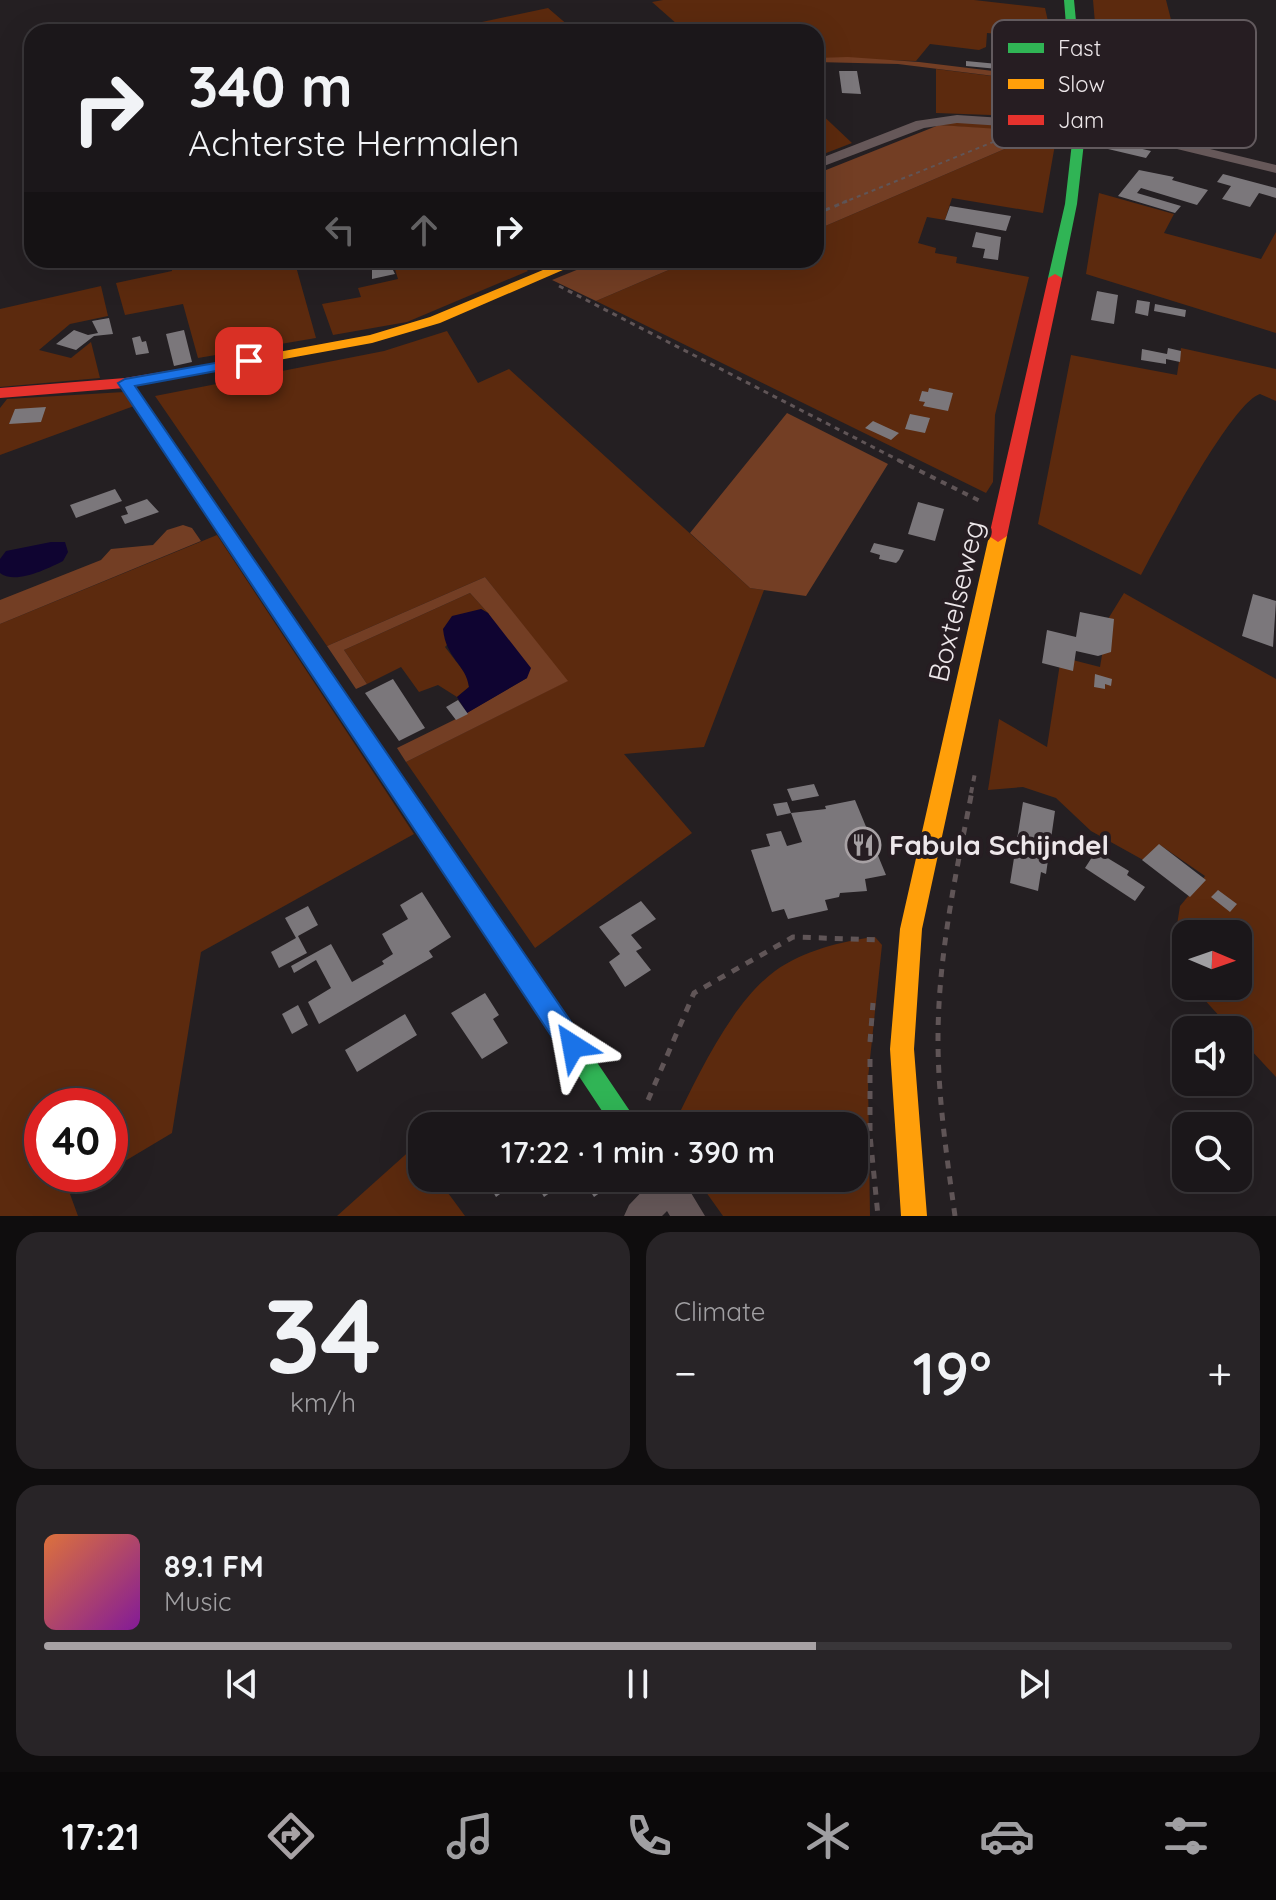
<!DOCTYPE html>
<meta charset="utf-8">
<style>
:root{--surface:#1b171a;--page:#282427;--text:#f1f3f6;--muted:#a09fa2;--line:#393639;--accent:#a7a1a4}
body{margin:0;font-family:Quicksand,sans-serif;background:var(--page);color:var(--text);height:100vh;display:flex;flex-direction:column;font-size:30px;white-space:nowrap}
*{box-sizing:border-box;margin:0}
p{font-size:26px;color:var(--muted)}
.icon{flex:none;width:44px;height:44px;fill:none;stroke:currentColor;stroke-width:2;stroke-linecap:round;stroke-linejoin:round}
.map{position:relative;height:1216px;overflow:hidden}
.side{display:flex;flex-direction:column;gap:16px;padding:16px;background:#0f0d0e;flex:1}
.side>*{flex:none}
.top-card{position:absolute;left:24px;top:24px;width:800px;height:244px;border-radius:24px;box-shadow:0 8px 32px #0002,0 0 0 2px var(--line);background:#1b171a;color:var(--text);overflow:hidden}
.needle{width:52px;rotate:92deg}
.fabs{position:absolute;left:1172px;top:920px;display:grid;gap:16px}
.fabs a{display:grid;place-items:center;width:80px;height:80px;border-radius:16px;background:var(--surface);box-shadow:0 8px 32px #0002,0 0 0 2px var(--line);font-size:40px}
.speed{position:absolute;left:24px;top:1088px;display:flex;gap:16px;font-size:40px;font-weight:700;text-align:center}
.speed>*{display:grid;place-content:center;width:104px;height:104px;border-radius:50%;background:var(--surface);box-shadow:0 8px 32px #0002,0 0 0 2px var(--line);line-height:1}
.speed .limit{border:12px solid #d22;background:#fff;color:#111}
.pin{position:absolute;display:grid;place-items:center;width:68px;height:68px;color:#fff;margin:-34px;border-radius:16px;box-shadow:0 4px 12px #0006}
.me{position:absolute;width:88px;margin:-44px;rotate:326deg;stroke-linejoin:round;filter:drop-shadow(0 0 6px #0008)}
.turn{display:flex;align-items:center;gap:28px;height:168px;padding:0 32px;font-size:36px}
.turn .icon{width:104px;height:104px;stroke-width:2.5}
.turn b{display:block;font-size:56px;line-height:68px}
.lanes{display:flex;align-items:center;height:76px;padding:0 32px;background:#0003;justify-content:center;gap:40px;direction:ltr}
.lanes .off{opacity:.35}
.big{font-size:60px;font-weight:600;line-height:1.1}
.side .widget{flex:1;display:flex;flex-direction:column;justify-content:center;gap:12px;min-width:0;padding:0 28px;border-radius:24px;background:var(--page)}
.side .dial{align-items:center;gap:0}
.dial b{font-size:104px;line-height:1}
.song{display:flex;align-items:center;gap:24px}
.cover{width:96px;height:96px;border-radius:12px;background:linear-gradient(135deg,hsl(20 70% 55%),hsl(290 70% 35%))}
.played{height:8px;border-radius:4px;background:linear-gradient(90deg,var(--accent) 65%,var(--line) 65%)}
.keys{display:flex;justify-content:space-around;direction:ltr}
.heat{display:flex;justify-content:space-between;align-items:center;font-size:44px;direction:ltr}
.side .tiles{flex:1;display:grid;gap:16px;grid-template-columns:1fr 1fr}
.widget:last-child{grid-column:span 2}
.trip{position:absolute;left:408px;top:1112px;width:460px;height:80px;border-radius:24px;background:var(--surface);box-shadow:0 8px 32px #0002,0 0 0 2px var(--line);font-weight:600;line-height:80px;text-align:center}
.tabs{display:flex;height:128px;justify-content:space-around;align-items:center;background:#0b090a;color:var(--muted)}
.tabs .icon{width:56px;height:56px}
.tabs .active{color:var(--accent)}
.tabs b{font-size:36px;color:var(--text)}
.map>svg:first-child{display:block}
</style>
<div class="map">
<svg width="1276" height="1216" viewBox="0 0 1276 1216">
<rect width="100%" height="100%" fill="#241f22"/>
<path fill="#5c2a0e" d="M663,0H974L1045,8L1052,39L987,33L986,47L979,50L930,44L916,61L816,58V32H686L652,2Z
M1093,0H1166L1179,51L1097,46Z
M548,8L576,32H435Z
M936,69L1049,83L1050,117L936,113Z
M816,109L852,143L821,155L816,150Z
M947,122L1055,127L1057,133L1043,213L952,198L945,220L927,217L918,243L936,248L935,253L957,257L956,263L1029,277L995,415L993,482L986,493L596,301L692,260H816V230L1042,133L939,125Z
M1099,193L1174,214L1164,233L1261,259L1276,232V333L1086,274Z
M170,260H297L295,263L316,338L198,358L183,304L125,315L116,283L172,271Z
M392,260H419L424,265L438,260H517L528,271L407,322L333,335L322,304L361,297L358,288L398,279Z
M101,286L108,316L70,324L39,350L71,358L91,342L100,378L0,387V309Z
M447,331L478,383L509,369L750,588L764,590L704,747L624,754L692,833L535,948L406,762L567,681L485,577L327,646L155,396L384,351Z
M1181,348L1276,369V401L1260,394C1231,403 1158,543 1141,575L1038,524L1071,355L1177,375Z
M124,392L134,406L0,455V408L7,399Z
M217,535L414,834L201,952L172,1133L110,1170V1106H42V1174H103L70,1194L78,1216H0V624Z
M470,593L488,613L481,609L445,647L468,677L469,687L457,697L438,685L419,692L401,667L367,684L344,650Z
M1124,593L1276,679V1077L1238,1036V1030H1232L1192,986H1238V934H1186V980L1171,963L1180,906L1205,876L1160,845L1145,861L1091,831L1056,798L1023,787L988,790L999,719L1047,747L1061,657L1100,667L1108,619Z
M875,937L882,945L868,1078L870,1216H723L696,1178H854V1126H673C697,1078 731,1003 775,971C803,951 841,941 875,937Z
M414,1147L422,1158V1178H437L465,1216H337Z"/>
<path fill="#733e24" d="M848,57L919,62L1058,79V117H1050L1049,83L1040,82V85L1032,86L1025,80L898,64L816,62V58Z
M939,125L1044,132L816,230V174Z
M601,260H692L596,301L552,280Z
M787,413L888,464L806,596L750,588L690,533Z
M183,525L192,528L201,541L0,624V600L101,560L111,549L153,545L167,530Z
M485,577L568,681L406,762L397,748L458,718L527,678L488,613L470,593L344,650L367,684L356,689L327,646Z"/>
<path fill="#0f0431" d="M51,542H65L68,552L63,561C47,569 15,585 0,573V559L6,551Z
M481,609L488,613L531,668L527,678L467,713L457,697L469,687C466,664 446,659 443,629L452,616Z"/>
<path fill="#7b777b" d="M966,61L998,64V69L966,66Z
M839,71H857L861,94L842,93Z
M1113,142L1151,151L1146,158L1108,149Z
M1139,170L1174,177L1172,180L1208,190L1197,205L1141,188L1137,193L1181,206L1175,213L1118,196Z
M1223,174L1276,188V198L1259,193L1250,207L1222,199L1231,186L1217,182Z
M950,206L1011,216L1006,231L945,220Z
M976,232L1001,237L998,260L983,258L985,249L972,247Z
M363,260H388L395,274L372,279V270H368Z
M1097,291L1118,295L1114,324L1091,320Z
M1137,300L1150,302L1148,316L1135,313Z
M1155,304L1186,310L1185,317L1154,311Z
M109,318L113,334L94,336L76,350L56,344L74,330L88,335L98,333L92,321Z
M184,330L192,362L174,366L166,334Z
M140,336L142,342L146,341L149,353L136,355L132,338Z
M1168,348L1181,351L1180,362L1166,359V364L1141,360L1142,349L1167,354Z
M929,388L953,393L948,411L923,406L925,402L919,401L922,391L928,392Z
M46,407L41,422L9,424L15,409Z
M910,414L930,418L925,433L905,429Z
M873,421L899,433L891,440L865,428Z
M115,489L122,501L76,518L70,505Z
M147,499L159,512L125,524L121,516L128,514L125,507Z
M918,502L944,509L935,541L908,534Z
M874,543L904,550L899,560L896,563L879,559L880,555L870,552Z
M1253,594L1276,601L1273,647L1242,636Z
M1080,612L1114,619L1111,652L1098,656L1076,651L1073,671L1042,663L1047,630L1076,637Z
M1095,674L1112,679L1111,686L1105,684V689L1094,687Z
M393,679L425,728L399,741L365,693Z
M458,700L468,714L456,720L446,707Z
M814,784L819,796L792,801L787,789Z
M855,800L886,875L865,879L867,891L840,893L839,897L825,900L828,910L788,919L784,909L772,912L751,850L770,846L766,834L781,831L787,846L802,842L791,813L777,816L773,804L787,802L791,813L826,809L825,806Z
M1023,802L1055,811L1046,874L1041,872L1038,891L1010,883Z
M1159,844L1206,880L1190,897L1142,860Z
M1096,851L1129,871L1127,875L1145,887L1135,901L1085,868Z
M1218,890L1237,904L1230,912L1211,897Z
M422,892L451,937L429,951L433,957L319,1024L308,1002L331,988L316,960L294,973L291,966L331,944L352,982L384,964L382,961L393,954L382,934L408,919L400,905Z
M641,901L656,919L631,935L642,948L636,951L651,970L625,987L609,962L620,954L599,927Z
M308,906L318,925L298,936L307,953L279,968L271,952L296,938L285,918Z
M485,993L499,1015L493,1019L508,1043L482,1059L451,1013Z
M298,1005L308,1025L292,1034L282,1014Z
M405,1014L417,1035L357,1072L345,1050Z
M574,1110L585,1126H551Z
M485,1178H522L496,1197Z
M533,1178H561L564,1183L544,1197Z
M582,1178H621L594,1197Z"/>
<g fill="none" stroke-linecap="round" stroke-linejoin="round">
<path stroke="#605557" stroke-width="2" stroke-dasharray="4 4" stroke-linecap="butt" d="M842,203L1008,136"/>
<path stroke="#605557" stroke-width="3" stroke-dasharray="5 5" stroke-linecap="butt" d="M816,214L847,201
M559,286L902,462"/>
<path stroke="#605557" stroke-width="4" stroke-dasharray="6 6" stroke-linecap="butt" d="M898,460L982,502
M971,793L975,773"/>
<path stroke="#605557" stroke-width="5" stroke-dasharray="8 8" stroke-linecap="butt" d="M870,1042L873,1003
M870,1059V1135L878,1216
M648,1100L694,993L793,937L882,940
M955,1216C947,1158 938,1099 938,1039C938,956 956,873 972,791"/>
<path fill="#665859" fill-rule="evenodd" d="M957,115L1111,125L1276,165V173L1111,133L957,123L924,128L816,169V160L916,121Z
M647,1178H682L705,1216H670L667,1211L662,1216H624L629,1205L650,1183Z"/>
<path fill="#30b455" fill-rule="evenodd" d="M1064,0H1074L1086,125L1077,204L1062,278L1055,282L1048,278L1065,204L1074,125Z
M482,901L490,904L640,1126H612L474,918L471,911L474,904Z"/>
<path fill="#ff9f0a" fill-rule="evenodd" d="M567,260H586L440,323L372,343L240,367L233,363L240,359L370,335L430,317Z
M125,378L130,380L490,904L493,911L490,918L482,921L474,918L118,383Z
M998,530L1007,536L922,929L914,1049L927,1216H901L890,1049L900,929L989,536Z"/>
<path fill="#e5322d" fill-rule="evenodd" d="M1055,274L1062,278L1007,536L998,542L989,536L1048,278Z
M240,359L245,360V366L125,388L0,398V388L125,378Z"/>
</g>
<path fill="#1a73e8" stroke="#114b97" stroke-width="2" d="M249,357L256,361L254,364L135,386L582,1038L585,1046L582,1055L573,1058L564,1055L118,383L125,379Z"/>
<defs>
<g id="restaurant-ring" transform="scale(1.8)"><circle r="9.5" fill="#261d22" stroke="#a7a1a4" stroke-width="1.5"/><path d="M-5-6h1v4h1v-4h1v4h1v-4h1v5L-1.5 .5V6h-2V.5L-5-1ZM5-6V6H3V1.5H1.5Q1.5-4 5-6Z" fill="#a7a1a4"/></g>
</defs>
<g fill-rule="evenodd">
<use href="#restaurant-ring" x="863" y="845"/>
</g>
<g text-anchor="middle" stroke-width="8" stroke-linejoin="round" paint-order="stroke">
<g font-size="28" fill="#ede7ea" stroke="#261d22">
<text transform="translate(956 601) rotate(-77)" y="10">Boxtelseweg</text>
</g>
<g font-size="28" font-weight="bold" fill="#ede7ea" stroke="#261d22" text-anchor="start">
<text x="889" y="855">Fabula Schijndel</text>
</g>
</g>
<rect x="992" y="20" width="264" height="128" rx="12" fill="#261d22" stroke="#625a5e" stroke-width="2"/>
<rect x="1008" y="43" width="36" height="10" fill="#30b455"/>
<rect x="1008" y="79" width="36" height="10" fill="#ff9f0a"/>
<rect x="1008" y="115" width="36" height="10" fill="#e5322d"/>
<g font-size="22" fill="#ede7ea">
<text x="1058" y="56">Fast</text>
<text x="1058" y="92">Slow</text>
<text x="1058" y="128">Jam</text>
</g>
</svg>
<div class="fabs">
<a><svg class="needle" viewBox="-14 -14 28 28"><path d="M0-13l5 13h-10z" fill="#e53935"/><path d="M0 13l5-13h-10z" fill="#a09fa2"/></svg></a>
<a><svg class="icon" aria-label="sound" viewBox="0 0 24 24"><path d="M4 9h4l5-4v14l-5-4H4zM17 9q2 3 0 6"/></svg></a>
<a><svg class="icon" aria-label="search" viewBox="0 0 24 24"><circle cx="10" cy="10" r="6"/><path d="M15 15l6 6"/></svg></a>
</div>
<div class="speed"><div class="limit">40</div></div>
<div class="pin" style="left:249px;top:361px;background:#d93025"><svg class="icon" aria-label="arrive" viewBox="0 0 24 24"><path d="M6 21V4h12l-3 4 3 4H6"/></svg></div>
<svg class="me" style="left:573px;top:1046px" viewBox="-20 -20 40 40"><path d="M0-17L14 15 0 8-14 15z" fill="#1a73e8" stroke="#fff" stroke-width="4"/></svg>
<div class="trip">17:22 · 1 min · 390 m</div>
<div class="top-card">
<div class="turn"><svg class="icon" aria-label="right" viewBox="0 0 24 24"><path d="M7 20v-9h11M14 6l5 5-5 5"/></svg><div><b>340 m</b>Achterste Hermalen</div></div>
<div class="lanes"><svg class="icon off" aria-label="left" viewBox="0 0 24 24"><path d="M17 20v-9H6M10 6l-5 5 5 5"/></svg><svg class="icon off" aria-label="ahead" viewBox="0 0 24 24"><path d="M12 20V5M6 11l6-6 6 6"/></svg><svg class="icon" aria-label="right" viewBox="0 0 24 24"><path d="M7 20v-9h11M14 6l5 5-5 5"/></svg></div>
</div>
</div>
<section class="side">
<div class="tiles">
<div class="widget dial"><b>34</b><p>km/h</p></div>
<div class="widget"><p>Climate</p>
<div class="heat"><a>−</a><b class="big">19°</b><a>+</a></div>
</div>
<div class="widget">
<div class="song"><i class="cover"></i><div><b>89.1 FM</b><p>Music</p></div></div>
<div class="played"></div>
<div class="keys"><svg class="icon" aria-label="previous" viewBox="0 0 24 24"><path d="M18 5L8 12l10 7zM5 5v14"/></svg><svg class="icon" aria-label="pause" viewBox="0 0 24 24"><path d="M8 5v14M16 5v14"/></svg><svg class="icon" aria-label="next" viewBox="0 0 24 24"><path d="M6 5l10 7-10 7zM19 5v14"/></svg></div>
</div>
</div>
</section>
<nav class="tabs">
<b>17:21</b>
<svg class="icon active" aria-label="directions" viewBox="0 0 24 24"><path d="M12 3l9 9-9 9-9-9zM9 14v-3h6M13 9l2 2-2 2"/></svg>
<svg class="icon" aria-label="music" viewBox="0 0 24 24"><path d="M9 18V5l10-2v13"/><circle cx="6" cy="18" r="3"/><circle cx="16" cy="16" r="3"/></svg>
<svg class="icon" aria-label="phone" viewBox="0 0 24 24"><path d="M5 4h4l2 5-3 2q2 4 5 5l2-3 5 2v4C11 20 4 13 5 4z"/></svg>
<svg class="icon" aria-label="climate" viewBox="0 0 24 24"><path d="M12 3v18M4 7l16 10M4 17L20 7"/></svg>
<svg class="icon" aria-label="car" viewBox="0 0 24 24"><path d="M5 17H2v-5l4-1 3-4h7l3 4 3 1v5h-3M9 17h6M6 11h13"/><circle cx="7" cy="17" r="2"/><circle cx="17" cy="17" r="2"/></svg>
<svg class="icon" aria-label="filters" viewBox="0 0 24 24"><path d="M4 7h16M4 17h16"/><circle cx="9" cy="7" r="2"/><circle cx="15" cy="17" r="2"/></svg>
</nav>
